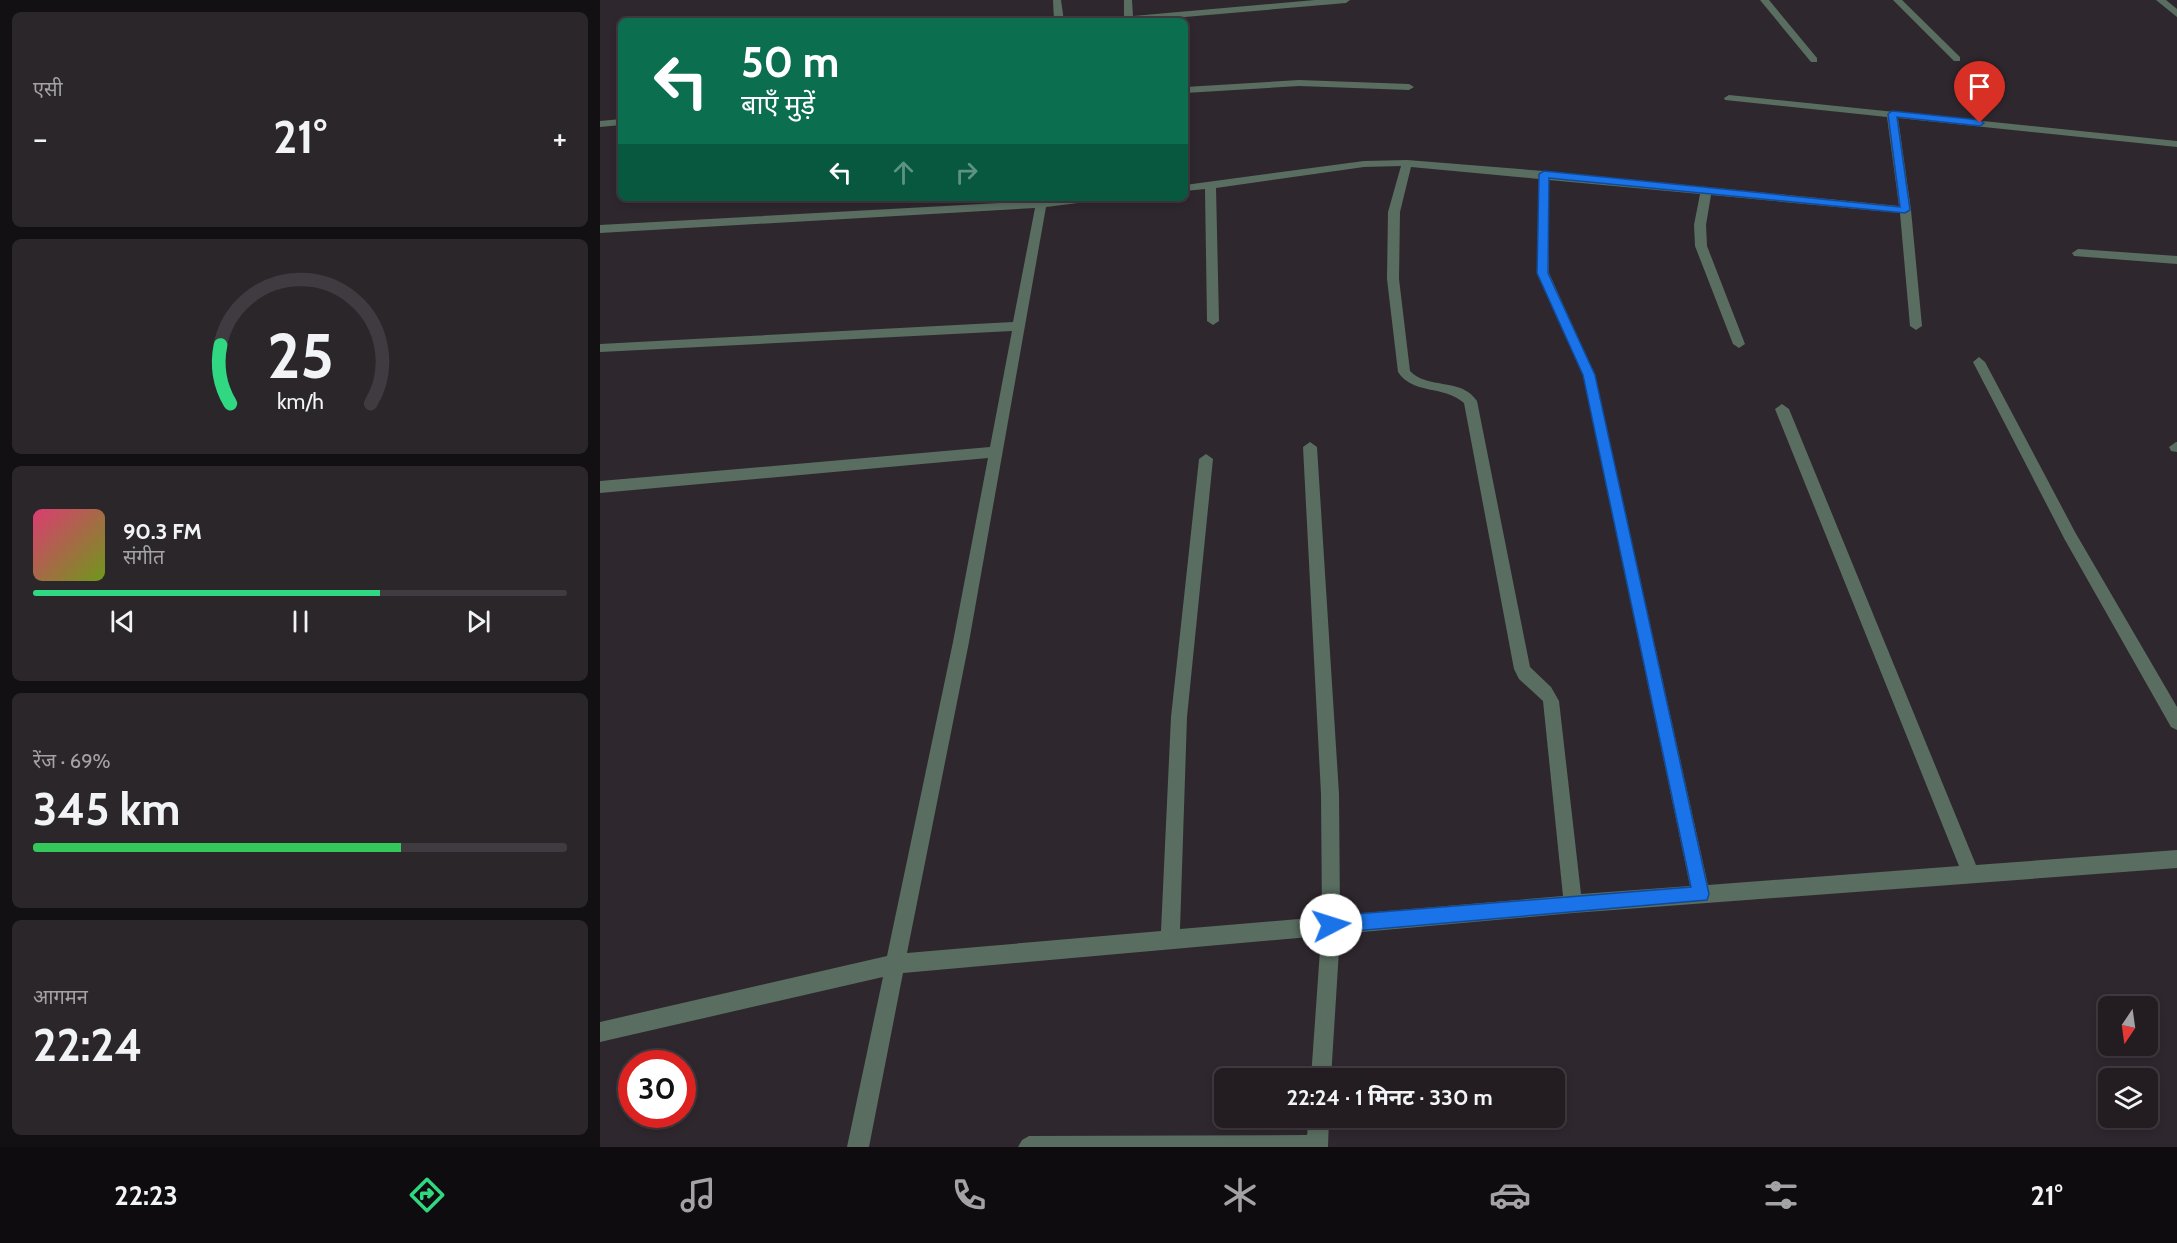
<!DOCTYPE html>
<html lang="hi">
<meta charset="utf-8">
<style>
:root{--surface:#231d22;--page:#2b262a;--text:#f1f3f6;--muted:#a3a2a5;--line:#403b40;--accent:#31d882}
body{margin:0;font-family:Cabin,"Noto Sans Devanagari",sans-serif;background:var(--page);color:var(--text);height:100vh;display:flex;flex-direction:column;font-size:22px;white-space:nowrap}
*{box-sizing:border-box;margin:0}
p{font-size:20px;color:var(--muted)}
.icon{flex:none;width:33px;height:33px;fill:none;stroke:currentColor;stroke-width:2;stroke-linecap:round;stroke-linejoin:round}
.map{position:relative;flex:1;overflow:hidden}
.drawer{display:flex;flex-direction:column;gap:12px;padding:12px;background:#131013;width:600px}
.drawer>*{flex:none}
.banner{position:absolute;left:18px;top:18px;width:570px;height:183px;border-radius:9px;box-shadow:0 3px 9px #0003,0 0 0 2px var(--line);background:#0b6e4f;color:#fff;overflow:hidden}
.needle{width:39px;rotate:193deg}
.tools{position:absolute;left:1498px;top:996px;display:grid;gap:12px}
.tools a{display:grid;place-items:center;width:60px;height:60px;border-radius:9px;background:var(--surface);box-shadow:0 3px 9px #0003,0 0 0 2px var(--line);font-size:30px}
.speed{position:absolute;left:18px;top:1050px;display:flex;gap:12px;font-size:30px;font-weight:700;text-align:center}
.speed>*{display:grid;place-content:center;width:78px;height:78px;border-radius:50%;background:var(--surface);box-shadow:0 3px 9px #0003,0 0 0 2px var(--line);line-height:1}
.speed .limit{border:9px solid #d22;background:#fff;color:#111}
.pin{position:absolute;display:grid;place-items:center;width:51px;height:51px;color:#fff;margin:-62px -26px;border-radius:50% 50% 50% 0;rotate:-45deg;box-shadow:0 0 6px #0007}
.pin .icon{rotate:45deg}
.me{position:absolute;width:66px;margin:-33px;rotate:85deg;stroke-linejoin:round;filter:drop-shadow(0 0 4px #0008)}
.turn{display:flex;align-items:center;gap:21px;height:126px;padding:0 24px;font-size:27px}
.turn .icon{width:78px;height:78px;stroke-width:2.5}
.turn b{display:block;font-size:42px;line-height:51px}
.lanes{display:flex;align-items:center;height:57px;padding:0 24px;background:#0003;justify-content:center;gap:30px;direction:ltr}
.lanes .off{opacity:.35}
.big{font-size:45px;font-weight:700;line-height:1.1}
.drawer .tile{flex:1;display:flex;flex-direction:column;justify-content:center;gap:9px;min-width:0;padding:0 21px;border-radius:9px;background:var(--page)}
.drawer .dial{align-items:center;gap:0}
.dial svg{height:156px;overflow:visible;fill:none;stroke:var(--line);stroke-width:7;stroke-linecap:round;text-anchor:middle}
.dial text{fill:var(--text);stroke:none}
.song{display:flex;align-items:center;gap:18px}
.cover{width:72px;height:72px;border-radius:9px;background:linear-gradient(135deg,hsl(340 70% 55%),hsl(80 70% 35%))}
.played{height:6px;border-radius:3px;background:linear-gradient(90deg,var(--accent) 65%,var(--line) 65%)}
.keys{display:flex;justify-content:space-around;direction:ltr}
.heat{display:flex;justify-content:space-between;align-items:center;font-size:33px;direction:ltr}
.charge{height:9px;border-radius:4px;background:linear-gradient(90deg,#34c759 69%,var(--line) 0)}
.trip{position:absolute;left:614px;top:1068px;width:351px;height:60px;border-radius:9px;background:var(--surface);box-shadow:0 3px 9px #0003,0 0 0 2px var(--line);font-weight:700;line-height:60px;text-align:center}
.tab-bar{display:flex;height:96px;justify-content:space-around;align-items:center;background:#0e0c0e;color:var(--muted)}
.tab-bar .icon{width:42px;height:42px}
.tab-bar .selected{color:var(--accent)}
.tab-bar b{font-size:27px;color:var(--text)}
main{display:flex;flex:1;min-height:0}
.map>svg:first-child{display:block}
</style>
<main>
<section class="drawer">
<div class="tile"><p>एसी</p>
<div class="heat"><a>−</a><b class="big">21°</b><a>+</a></div>
</div>
<div class="tile dial"><svg viewBox="0 0 100 80">
<path d="M14 69A42 42 0 1 1 86 69"/>
<path d="M14 69A42 42 0 0 1 9 39" stroke="#31d882"/>
<text x="50" y="56" font-size="32" font-weight="700">25</text>
<text x="50" y="72" font-size="11">km/h</text>
</svg></div>
<div class="tile">
<div class="song"><i class="cover"></i><div><b>90.3 FM</b><p>संगीत</p></div></div>
<div class="played"></div>
<div class="keys"><svg class="icon" aria-label="previous" viewBox="0 0 24 24"><path d="M18 5L8 12l10 7zM5 5v14"/></svg><svg class="icon" aria-label="pause" viewBox="0 0 24 24"><path d="M8 5v14M16 5v14"/></svg><svg class="icon" aria-label="next" viewBox="0 0 24 24"><path d="M6 5l10 7-10 7zM19 5v14"/></svg></div>
</div>
<div class="tile"><p>रेंज · 69%</p><b class="big">345 km</b><div class="charge"></div></div>
<div class="tile"><p>आगमन</p><b class="big">22:24</b></div>
</section>
<div class="map">
<svg width="1577" height="1147" viewBox="0 0 1577 1147">
<rect width="100%" height="100%" fill="#2f272e"/>
<g fill="none" stroke-linecap="round" stroke-linejoin="round">
<path fill="#596e60" fill-rule="evenodd" d="M453,0H461L464,21H454Z
M524,0H532L533,16L715,0H750L746,3L538,21H524Z
M1160,0H1169L1217,58V62H1211Z
M1293,0H1302L1360,57V61H1354Z
M699,80L809,84L814,87L809,90L699,86L585,93V87Z
M1129,95L1577,141V147L1298,118L1311,210L1322,326L1316,330L1310,326L1300,213L1111,195L1106,225L1107,246L1145,344L1139,348L1133,344L1095,246L1094,225L1100,194L949,180V273L995,375L1108,885L1359,866L1175,409L1182,404L1189,409L1376,865L1577,850V868L973,913L740,934L731,1078H711L721,936L303,973L269,1147H247L283,977L0,1042V1022L287,956L353,642L388,458L0,493V481L390,447L412,331L0,352V344L413,322L435,208L0,233V225L436,201V198H500L494,201L446,207L369,642L307,953L561,931L571,717L599,459L606,454L613,459L587,717L580,929L722,917L721,794L703,447L710,442L717,447L739,794L740,915L963,896L943,701L919,679L914,669L864,403C844,385 813,395 798,372L787,279L788,212L801,166L764,167L616,188L619,321L613,325L607,321L605,189L585,191V185L764,161L807,160L944,171L1299,206L1287,117L1125,100L1124,98ZM811,167L939,179L937,273L983,375L1090,886L981,894L959,701L951,687L930,667L877,401C861,377 828,390 810,371L799,279L800,212Z
M21,119V125L0,127V121Z
M1478,249L1577,256V264L1474,256L1472,253Z
M1379,357L1385,362L1475,532L1577,707V730L1571,727L1465,540L1373,362Z
M1576,442H1577V452L1571,451L1569,447Z
M709,1118H729L728,1147H418L422,1140L429,1136L707,1135Z"/>
<path fill="#596e60" fill-rule="evenodd" d="M1556,0H1566L1577,9V17Z"/>
</g>
<path fill="#1a73e8" stroke="#114b97" stroke-width="1.5" d="M1292,111L1380,120L1384,123L1380,126L1297,117L1310,210L1305,213L949,178L948,273L995,375L1109,894L1107,900L731,933L725,931L723,925L725,919L731,916L1091,887L983,375L937,273L939,174L944,171L1300,207L1288,114Z"/>
</svg>
<div class="tools">
<a><svg class="needle" viewBox="-14 -14 28 28"><path d="M0-13l5 13h-10z" fill="#e53935"/><path d="M0 13l5-13h-10z" fill="#a3a2a5"/></svg></a>
<a><svg class="icon" aria-label="layers" viewBox="0 0 24 24"><path d="M12 4l9 5-9 5-9-5zM3 14l9 5 9-5"/></svg></a>
</div>
<div class="speed"><div class="limit">30</div></div>
<div class="pin" style="left:1380px;top:123px;background:#d93025"><svg class="icon" aria-label="arrive" viewBox="0 0 24 24"><path d="M6 21V4h12l-3 4 3 4H6"/></svg></div>
<svg class="me" style="left:731px;top:925px" viewBox="-20 -20 40 40"><circle r="19" fill="#fff"/><path d="M0-13L10 11 0 6-10 11z" fill="#1a73e8"/></svg>
<div class="trip">22:24 · 1 मिनट · 330 m</div>
<div class="banner">
<div class="turn"><svg class="icon" aria-label="left" viewBox="0 0 24 24"><path d="M17 20v-9H6M10 6l-5 5 5 5"/></svg><div><b>50 m</b>बाएँ मुड़ें</div></div>
<div class="lanes"><svg class="icon" aria-label="left" viewBox="0 0 24 24"><path d="M17 20v-9H6M10 6l-5 5 5 5"/></svg><svg class="icon off" aria-label="ahead" viewBox="0 0 24 24"><path d="M12 20V5M6 11l6-6 6 6"/></svg><svg class="icon off" aria-label="right" viewBox="0 0 24 24"><path d="M7 20v-9h11M14 6l5 5-5 5"/></svg></div>
</div>
</div>
</main>
<nav class="tab-bar">
<b>22:23</b>
<svg class="icon selected" aria-label="directions" viewBox="0 0 24 24"><path d="M12 3l9 9-9 9-9-9zM9 14v-3h6M13 9l2 2-2 2"/></svg>
<svg class="icon" aria-label="music" viewBox="0 0 24 24"><path d="M9 18V5l10-2v13"/><circle cx="6" cy="18" r="3"/><circle cx="16" cy="16" r="3"/></svg>
<svg class="icon" aria-label="phone" viewBox="0 0 24 24"><path d="M5 4h4l2 5-3 2q2 4 5 5l2-3 5 2v4C11 20 4 13 5 4z"/></svg>
<svg class="icon" aria-label="climate" viewBox="0 0 24 24"><path d="M12 3v18M4 7l16 10M4 17L20 7"/></svg>
<svg class="icon" aria-label="car" viewBox="0 0 24 24"><path d="M5 17H2v-5l4-1 3-4h7l3 4 3 1v5h-3M9 17h6M6 11h13"/><circle cx="7" cy="17" r="2"/><circle cx="17" cy="17" r="2"/></svg>
<svg class="icon" aria-label="filters" viewBox="0 0 24 24"><path d="M4 7h16M4 17h16"/><circle cx="9" cy="7" r="2"/><circle cx="15" cy="17" r="2"/></svg>
<b>21°</b>
</nav>
